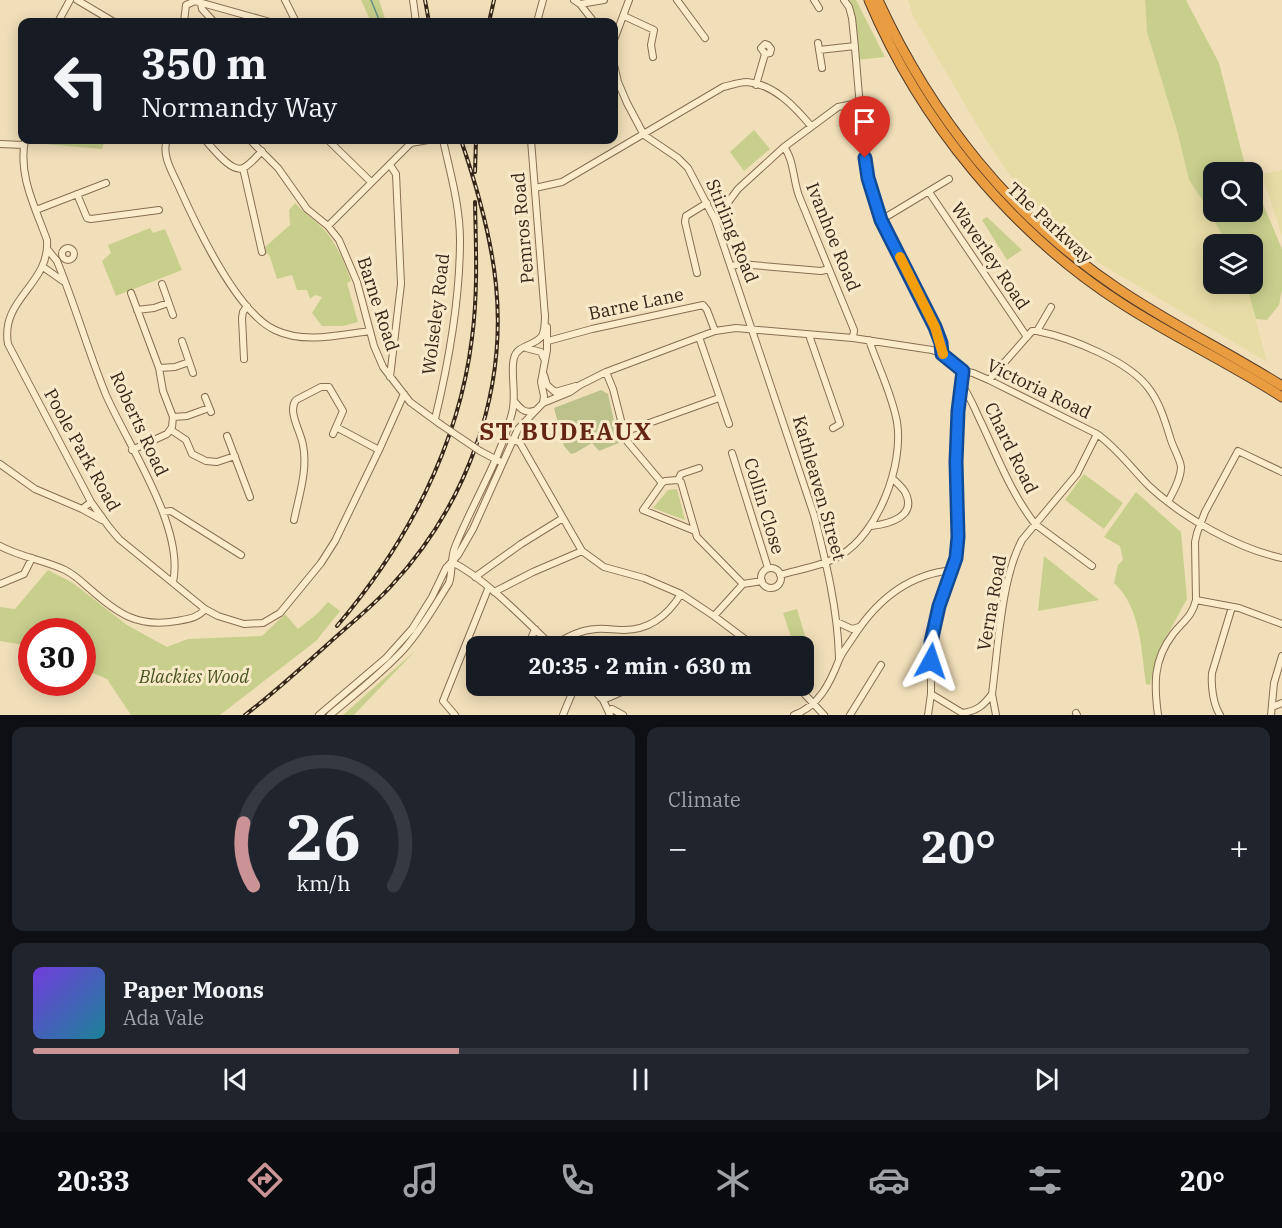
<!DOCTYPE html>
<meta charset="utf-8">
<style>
:root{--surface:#171b24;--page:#20242c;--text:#f1f3f6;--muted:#9ea1a6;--line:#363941;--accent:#ca9396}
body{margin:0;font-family:"IBM Plex Serif",serif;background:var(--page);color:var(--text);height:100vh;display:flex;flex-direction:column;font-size:22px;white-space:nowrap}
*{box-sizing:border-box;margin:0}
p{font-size:20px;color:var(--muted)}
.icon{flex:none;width:33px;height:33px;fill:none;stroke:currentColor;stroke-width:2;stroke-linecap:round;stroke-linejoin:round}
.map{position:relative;height:715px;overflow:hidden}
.panel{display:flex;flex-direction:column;gap:12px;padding:12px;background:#0d0f14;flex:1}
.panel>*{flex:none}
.hud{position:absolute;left:18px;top:18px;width:600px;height:126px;border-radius:12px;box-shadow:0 3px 15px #0003;background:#171b24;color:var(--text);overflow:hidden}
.tools{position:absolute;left:1203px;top:162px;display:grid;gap:12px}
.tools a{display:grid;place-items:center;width:60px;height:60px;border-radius:12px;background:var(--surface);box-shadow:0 3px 15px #0003;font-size:30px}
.speed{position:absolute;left:18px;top:618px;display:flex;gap:12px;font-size:30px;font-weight:700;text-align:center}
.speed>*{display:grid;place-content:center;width:78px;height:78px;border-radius:50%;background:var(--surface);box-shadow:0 3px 15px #0003;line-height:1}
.speed .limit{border:9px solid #d22;background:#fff;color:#111}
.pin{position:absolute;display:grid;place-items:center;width:51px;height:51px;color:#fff;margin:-62px -26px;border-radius:50% 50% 50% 0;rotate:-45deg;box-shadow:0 0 6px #0007}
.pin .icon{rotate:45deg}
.me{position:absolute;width:66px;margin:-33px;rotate:5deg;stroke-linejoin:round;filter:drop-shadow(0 0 4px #0008)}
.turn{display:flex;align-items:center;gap:21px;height:126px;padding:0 24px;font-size:27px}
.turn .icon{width:78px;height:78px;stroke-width:2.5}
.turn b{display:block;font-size:42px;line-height:51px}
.big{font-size:45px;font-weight:700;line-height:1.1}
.panel .card{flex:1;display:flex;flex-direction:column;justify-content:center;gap:9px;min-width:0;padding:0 21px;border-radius:12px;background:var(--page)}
.panel .dial{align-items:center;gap:0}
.dial svg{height:156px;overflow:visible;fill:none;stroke:var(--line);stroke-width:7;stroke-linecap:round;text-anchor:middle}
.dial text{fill:var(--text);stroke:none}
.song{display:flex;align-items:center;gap:18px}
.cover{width:72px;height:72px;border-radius:9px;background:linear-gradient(135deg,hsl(260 70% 55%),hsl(190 70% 35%))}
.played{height:6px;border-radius:3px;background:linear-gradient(90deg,var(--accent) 35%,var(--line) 35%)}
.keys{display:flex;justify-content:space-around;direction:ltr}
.heat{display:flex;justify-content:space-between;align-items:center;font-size:33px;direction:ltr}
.panel .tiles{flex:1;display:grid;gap:12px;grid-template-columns:1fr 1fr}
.card:last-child{grid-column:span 2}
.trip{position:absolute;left:466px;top:636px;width:348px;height:60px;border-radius:12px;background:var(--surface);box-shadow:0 3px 15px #0003;font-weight:700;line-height:60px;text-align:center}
.tab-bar{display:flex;height:96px;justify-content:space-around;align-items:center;background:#090b0e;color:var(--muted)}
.tab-bar .icon{width:42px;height:42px}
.tab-bar .on{color:var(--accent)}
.tab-bar b{font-size:27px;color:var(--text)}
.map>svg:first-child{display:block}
</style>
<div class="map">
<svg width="1282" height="715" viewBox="0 0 1282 715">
<rect width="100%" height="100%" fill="#f1dfb9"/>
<path fill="#e7dba6" d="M908,0H1145L1147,32L1178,134L1189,180L1207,207L1227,244H1214V284H1246L1267,362L1099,263L1037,205L1009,174L986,140L913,16Z
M1282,170V236L1262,174Z"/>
<path fill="#c8cf8d" d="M361,0H379L386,22H371Z
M844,0H856L885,57L856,60L852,18Z
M1145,0H1186L1219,63L1244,161L1249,172H1214V212H1252L1253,180L1282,249V290L1279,305L1267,320L1256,319L1246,284H1252V244H1227L1207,207L1189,180L1178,134L1147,32Z
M754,130L770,149L744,171L730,152Z
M34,140H105L102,149L33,143Z
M295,203C305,214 318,222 327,233C338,247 345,264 351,281L347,283L358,322L343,326H322L312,313L322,297L315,295L310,299L307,290H297L292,275L277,279L269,254H265L264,248L290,225L289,210Z
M987,217L1022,250L1007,260L982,220Z
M150,228L153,233L165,229L182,270L116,296L102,261L111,253L108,245Z
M1084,474L1123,503L1104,529L1065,500Z
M677,489L685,520L653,508L668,490Z
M1136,492L1181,532L1187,599L1159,650L1150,685L1146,684C1141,649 1141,608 1114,583L1118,565L1123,560L1120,546L1104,537Z
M1044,556L1099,600L1038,611Z
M48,570L73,583L127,625L167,647L188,639L262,636L285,614L298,629L317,614L328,602L340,611L316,641L220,715H131L107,679L83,669L82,632H32L31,649L18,644L0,641V607L15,609Z
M797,609L806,639L793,643L783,613Z
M416,650L354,715H343Z"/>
<path fill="#bdc28d" d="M601,390L608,394L619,443L599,451L592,443L575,453L571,454L564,446L554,408Z"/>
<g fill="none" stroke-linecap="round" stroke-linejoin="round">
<path stroke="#668e83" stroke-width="1.5" d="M371,0L380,22"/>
<g stroke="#886e53" stroke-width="8">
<path id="minor" d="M77,0L114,22
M285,0L296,22
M413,0L416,22
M574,0L580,4L594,22
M677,0L705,38
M814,0L819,8
M844,0L849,7L852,18C860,88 859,151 881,220L935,327L941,343L943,354
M201,4L202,9L214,22
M580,4L604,0
M624,16L654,30L651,45L653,57
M58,22L70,0
M184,22L186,5L195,1L270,22
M537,22L543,0
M614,40L629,0
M818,43L822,68
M819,50L855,46
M614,65L618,82L627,103L644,135L678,158L688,168L715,220L814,515C826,562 838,610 839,659
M756,85L765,54L770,53L771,49L768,45L765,44L761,48L765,54
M25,140C18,175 35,207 47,240C50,285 0,298 8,344L91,502L109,527L119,539L205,609L218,616L244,624L263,623L280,613L321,563L335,541L379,450L404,394
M167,140C161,155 173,173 179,187C196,225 236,312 275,330C304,344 339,335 370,331
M205,140C213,148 231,173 243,168C250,165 257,156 262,151
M250,140L278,168L307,209L328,226L339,240L357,282L374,346L383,367L410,402L440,424
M328,140L371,182
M531,140L545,317
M0,144L24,145
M784,147C794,160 793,180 799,196L854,330L853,338
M243,168L262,252
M535,188L562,182L723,87C731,85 740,82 747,82C774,84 795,107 811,126
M929,192L1027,337
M77,194L87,218L91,219L159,210
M36,210L106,183
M715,220L738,189L784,147L838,107L858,103
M881,220L949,179
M328,226L411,143L428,140
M62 254a6 6 0 1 1 12 0a6 6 0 1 1-12 0Z
M48,250L57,261C75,305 88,351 106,395C128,445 185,528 173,582
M732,266L740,264L821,271L829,269
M43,267L63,281
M697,273L685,222L686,216L707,203
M162,284L173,315
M131,293L159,368L163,391L173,417L172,427L167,434L132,450
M137,310L154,308L168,303
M1037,331C1071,338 1130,361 1150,390C1160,404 1165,421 1170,437C1172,446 1180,458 1181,467C1181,479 1173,492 1168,502
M809,335L840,424L833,428
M699,337L729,424
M182,341L193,373
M548,341L592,329L703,305L707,310L715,331
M526,348L541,352L545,361
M244,359L242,318L243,312L247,306
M159,368L175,367L189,362
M606,372L613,389L626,440L662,483
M544,375L547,385L555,392L576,386
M390,377L401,284L396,174L390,165
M989,380L1032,331H1037L1051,307
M962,385C970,396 975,410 981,422C998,458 1011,493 1035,524L1092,566
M205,397L211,412
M514,401C519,407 524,414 533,411
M543,403L544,396L541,382L547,350V327
M173,417L187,416L209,408
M435,419C449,361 460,300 460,240C460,206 450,172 443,140
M336,427L379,450
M171,430L186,440L192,454L206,461L217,462L235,456
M624,432L719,398
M227,436L250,497
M513,439L520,443L582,551L604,567L644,578L681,594L714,616L754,646
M480,451L499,461
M732,453L768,568
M0,464L35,489L82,509L91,502
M678,480L681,482L697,537L743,584
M678,480L665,481L662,483L643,510L695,531
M678,480L681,474L699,468
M82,509L102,520
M163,512L171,511L241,555
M294,520C299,496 308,469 303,445C301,432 287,411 296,400L321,387H329L343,411L333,434
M871,526C888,524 918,517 905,492C902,487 896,482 892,478
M0,546C20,557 44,560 65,570C75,575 82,582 90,589C118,614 138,628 177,621C188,619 198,618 205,609
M452,562C486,579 524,619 552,646
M761 578a10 10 0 1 1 20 0a10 10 0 1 1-20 0Z
M780,575C801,569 823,566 841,555C878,533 904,465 897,422C892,394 878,367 869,340
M475,577L521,544L563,518
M0,584L24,574L32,558
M494,592L533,572L582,551
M1196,600L1239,608L1282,624
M714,616L743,584L762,581
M837,622L852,629L859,627
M528,646L535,629
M553,646C566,637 580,630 596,629C605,628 615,630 624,630C650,630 668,615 681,594
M739,646L745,639
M590,686L603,700L610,715
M797,686L824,715
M931,694L964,714
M992,694L996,715
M603,700L626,690L664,686
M1272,707L1282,703
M608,710L612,709L623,715
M962,713C977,711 983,706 992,694C998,649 1001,579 1022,540L1077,474L1097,434
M1076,713L1077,715
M319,715L386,658L412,629L432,597L446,568L458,555L473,529L518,429L543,403L570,392L580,385L606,372L715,331L736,328L853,338L932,350L943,354L963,371L973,373L989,380L1097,434C1117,448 1132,469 1149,486C1182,517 1238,549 1282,558
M330,715C355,694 382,673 404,649C422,629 435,605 449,583C453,571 450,559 455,547C473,502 500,460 512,413C517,395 510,372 514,358C517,345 535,346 542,336C545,330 545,321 545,314
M455,715L443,701L488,589
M563,715L575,686
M794,715C819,706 830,683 839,660C842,652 849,644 854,636C877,600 909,574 953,570
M850,715L881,665
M928,715L931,694V642L939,606L948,586L956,558L958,536L955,462L958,411L963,371
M1158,715C1154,685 1153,660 1173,634C1183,621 1192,617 1196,600L1195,542L1197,533L1205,512L1238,451L1282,472
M1220,715C1213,704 1211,686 1212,673L1232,607
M1271,715L1274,683L1282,656"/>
</g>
<g stroke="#553c28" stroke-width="11">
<path id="highway" d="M869,0C920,121 1011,232 1121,303C1173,337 1230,363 1282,397
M878,0C931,116 1011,217 1117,288C1170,324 1228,352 1282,386"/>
</g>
<use href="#minor" stroke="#fbedcc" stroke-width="6"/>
<use href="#highway" stroke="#ea9c40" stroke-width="9"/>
<g stroke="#362619" stroke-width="4">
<path id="rail" d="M425,0L429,22
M489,22L494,0
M475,172L476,140
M337,626C406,545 459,446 472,338C478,293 476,248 475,202
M245,715C274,693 301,668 328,644C349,625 373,606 392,585C466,505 507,395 496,285C491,235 477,187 461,140"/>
</g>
<use href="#rail" stroke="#f8e9c9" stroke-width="1.5" stroke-dasharray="4.5" stroke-linecap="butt"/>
<g stroke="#886e53" stroke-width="8" stroke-linecap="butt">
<path id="minor-bridge" d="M440,424L480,451"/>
</g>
<use href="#minor-bridge" stroke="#fbedcc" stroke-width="6"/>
</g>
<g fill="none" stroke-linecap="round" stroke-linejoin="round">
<g stroke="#114b97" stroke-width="15">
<path id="route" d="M865,158L868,178L881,220L935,327L941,343L942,354L963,371L958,411L956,462L958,537L956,558L939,606L931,642V661"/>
</g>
<use href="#route" stroke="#1a73e8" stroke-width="10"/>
<path stroke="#f59e0b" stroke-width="10" d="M900,257L935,327L943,354"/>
</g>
<g text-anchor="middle" stroke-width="6" stroke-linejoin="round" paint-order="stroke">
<g font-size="18" fill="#362619" stroke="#f8e9c9">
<text transform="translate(1050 223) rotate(43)" y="6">The Parkway</text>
<text transform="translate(523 228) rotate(-95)" y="6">Pemros Road</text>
<text transform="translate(732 231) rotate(68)" y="6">Stirling Road</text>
<text transform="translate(833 237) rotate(68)" y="6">Ivanhoe Road</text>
<text transform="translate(990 256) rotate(56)" y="6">Waverley Road</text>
<text transform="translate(378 304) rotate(72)" y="6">Barne Road</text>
<text transform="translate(636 304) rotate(-12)" y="6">Barne Lane</text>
<text transform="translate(436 314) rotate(-83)" y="6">Wolseley Road</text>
<text transform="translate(1039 389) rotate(26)" y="6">Victoria Road</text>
<text transform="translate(139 424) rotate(65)" y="6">Roberts Road</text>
<text transform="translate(1011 448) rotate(64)" y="6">Chard Road</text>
<text transform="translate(82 450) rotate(61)" y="6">Poole Park Road</text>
<text transform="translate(819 488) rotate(74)" y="6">Kathleaven Street</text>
<text transform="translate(764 506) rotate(73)" y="6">Collin Close</text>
<text transform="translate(992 603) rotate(-80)" y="6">Verna Road</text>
</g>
<g font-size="18" font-style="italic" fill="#47541e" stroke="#f8e9c9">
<text x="194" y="683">Blackies Wood</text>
</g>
<g font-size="24" font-weight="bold" letter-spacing="1.5" fill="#652515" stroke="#f8e9c9">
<text x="566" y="440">ST BUDEAUX</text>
</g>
</g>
</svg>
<div class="tools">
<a><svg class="icon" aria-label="search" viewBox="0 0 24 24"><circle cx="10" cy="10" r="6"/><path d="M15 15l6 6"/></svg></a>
<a><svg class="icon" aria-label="layers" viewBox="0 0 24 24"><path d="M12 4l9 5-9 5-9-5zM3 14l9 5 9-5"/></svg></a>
</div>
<div class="speed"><div class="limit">30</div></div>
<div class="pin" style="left:865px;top:158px;background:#d93025"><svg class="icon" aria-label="arrive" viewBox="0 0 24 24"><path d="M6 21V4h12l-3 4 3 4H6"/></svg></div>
<svg class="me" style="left:931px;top:661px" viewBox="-20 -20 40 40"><path d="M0-17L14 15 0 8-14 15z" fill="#1a73e8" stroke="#fff" stroke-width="4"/></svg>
<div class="trip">20:35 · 2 min · 630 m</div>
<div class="hud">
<div class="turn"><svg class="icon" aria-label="left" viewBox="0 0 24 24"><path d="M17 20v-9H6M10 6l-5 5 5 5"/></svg><div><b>350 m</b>Normandy Way</div></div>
</div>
</div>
<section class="panel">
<div class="tiles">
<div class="card dial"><svg viewBox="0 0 100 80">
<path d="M14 69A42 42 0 1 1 86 69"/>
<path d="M14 69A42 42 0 0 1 9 37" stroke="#ca9396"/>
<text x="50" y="56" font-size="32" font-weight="700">26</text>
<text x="50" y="72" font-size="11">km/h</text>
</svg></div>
<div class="card"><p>Climate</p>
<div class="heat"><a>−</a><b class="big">20°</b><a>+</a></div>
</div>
<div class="card">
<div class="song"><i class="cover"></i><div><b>Paper Moons</b><p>Ada Vale</p></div></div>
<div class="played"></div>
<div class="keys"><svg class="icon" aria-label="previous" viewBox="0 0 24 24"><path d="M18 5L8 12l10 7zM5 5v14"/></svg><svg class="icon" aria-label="pause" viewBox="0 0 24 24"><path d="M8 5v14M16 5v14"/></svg><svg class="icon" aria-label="next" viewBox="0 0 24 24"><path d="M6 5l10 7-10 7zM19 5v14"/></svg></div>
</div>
</div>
</section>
<nav class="tab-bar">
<b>20:33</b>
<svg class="icon on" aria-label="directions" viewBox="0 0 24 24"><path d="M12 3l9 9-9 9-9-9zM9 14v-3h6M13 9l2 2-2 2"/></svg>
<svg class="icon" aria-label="music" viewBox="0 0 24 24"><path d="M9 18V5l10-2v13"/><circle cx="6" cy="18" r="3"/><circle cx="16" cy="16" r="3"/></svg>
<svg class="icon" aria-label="phone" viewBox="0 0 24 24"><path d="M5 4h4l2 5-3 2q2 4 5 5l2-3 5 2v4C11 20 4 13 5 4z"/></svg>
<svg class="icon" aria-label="climate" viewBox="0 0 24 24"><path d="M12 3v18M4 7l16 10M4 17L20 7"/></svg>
<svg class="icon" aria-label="car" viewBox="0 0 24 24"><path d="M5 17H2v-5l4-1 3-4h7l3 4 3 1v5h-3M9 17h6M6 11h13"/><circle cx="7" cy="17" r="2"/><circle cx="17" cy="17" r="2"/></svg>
<svg class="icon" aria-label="filters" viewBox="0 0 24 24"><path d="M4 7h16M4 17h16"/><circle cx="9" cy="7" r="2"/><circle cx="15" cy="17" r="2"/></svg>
<b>20°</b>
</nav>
